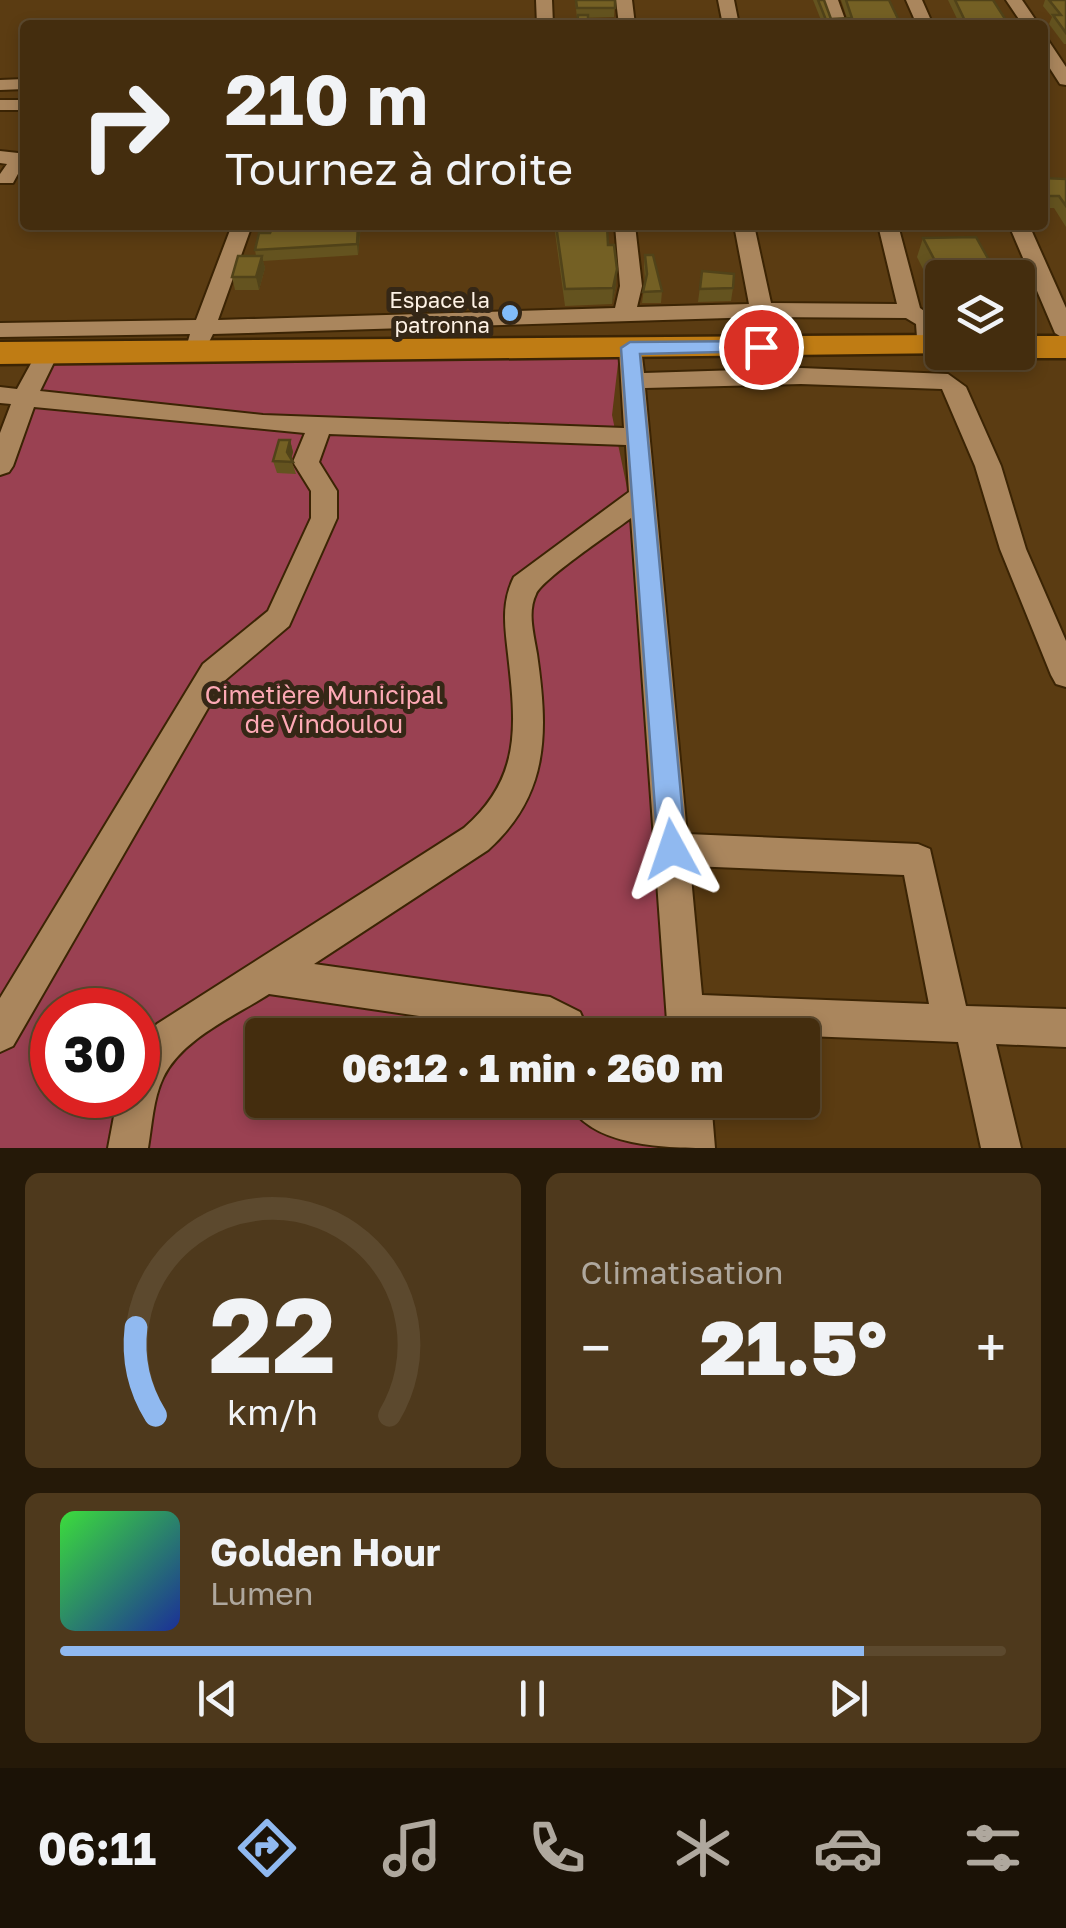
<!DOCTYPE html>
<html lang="fr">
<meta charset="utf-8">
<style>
:root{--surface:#442d0e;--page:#4e391c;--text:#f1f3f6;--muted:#afa89e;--line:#5c492e;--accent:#90b9f0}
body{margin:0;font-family:"Golos Text",sans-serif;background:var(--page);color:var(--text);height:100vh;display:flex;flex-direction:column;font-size:38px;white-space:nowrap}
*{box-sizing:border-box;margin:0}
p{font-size:32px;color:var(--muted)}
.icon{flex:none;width:55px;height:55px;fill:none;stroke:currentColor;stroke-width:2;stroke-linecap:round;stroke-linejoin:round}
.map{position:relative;height:1148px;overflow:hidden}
.drawer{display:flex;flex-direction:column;gap:25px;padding:25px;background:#251908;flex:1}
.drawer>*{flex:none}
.banner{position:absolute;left:20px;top:20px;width:1028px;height:210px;border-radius:10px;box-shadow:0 5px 15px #0003,0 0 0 2px var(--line);background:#442d0e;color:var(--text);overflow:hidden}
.buttons{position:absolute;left:925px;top:260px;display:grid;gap:20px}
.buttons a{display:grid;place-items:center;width:110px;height:110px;border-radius:10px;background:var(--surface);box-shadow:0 5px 15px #0003,0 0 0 2px var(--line);font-size:50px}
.speed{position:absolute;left:30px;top:988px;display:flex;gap:20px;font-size:50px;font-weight:700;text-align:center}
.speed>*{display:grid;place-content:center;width:130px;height:130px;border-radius:50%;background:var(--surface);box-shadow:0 5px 15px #0003,0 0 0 2px var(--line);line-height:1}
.speed .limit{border:15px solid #d22;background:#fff;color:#111}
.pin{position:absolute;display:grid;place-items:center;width:85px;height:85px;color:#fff;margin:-42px;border:5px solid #fff;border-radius:50%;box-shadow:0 2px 10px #0007}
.me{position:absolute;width:110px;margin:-55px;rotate:355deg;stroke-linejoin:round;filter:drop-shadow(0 0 8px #0008)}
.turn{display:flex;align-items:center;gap:35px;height:210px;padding:0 40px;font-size:45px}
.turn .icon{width:130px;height:130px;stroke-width:2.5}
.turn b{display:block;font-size:70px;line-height:85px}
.big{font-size:75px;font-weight:800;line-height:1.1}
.drawer .tile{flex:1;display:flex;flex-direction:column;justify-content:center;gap:15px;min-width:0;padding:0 35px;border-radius:15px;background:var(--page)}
.drawer .dial{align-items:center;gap:0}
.dial svg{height:260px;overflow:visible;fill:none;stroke:var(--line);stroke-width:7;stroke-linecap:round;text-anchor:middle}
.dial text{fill:var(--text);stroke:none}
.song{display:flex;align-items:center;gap:30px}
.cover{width:120px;height:120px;border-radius:15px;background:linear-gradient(135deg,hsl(120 70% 55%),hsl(230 70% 35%))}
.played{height:10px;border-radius:5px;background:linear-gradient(90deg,var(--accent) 85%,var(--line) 85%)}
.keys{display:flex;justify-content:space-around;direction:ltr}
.heat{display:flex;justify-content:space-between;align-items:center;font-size:55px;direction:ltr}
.drawer .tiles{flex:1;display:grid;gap:25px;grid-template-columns:1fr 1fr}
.tile:last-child{grid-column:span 2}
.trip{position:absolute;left:245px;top:1018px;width:575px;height:100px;border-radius:10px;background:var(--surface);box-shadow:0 5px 15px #0003,0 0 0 2px var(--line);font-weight:800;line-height:100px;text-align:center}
.dock{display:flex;height:160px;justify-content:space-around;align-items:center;background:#1b1206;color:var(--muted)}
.dock .icon{width:70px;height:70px}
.dock .current{color:var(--accent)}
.dock b{font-size:45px;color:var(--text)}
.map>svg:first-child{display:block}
</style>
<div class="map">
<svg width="1066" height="1148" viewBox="0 0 1066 1148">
<rect width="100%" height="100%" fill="#5b3c12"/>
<path fill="#9a4152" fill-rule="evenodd" d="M619,355L612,415L627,488L684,1035H262V1100H690L695,1148H0V466L41,365ZM52,1010H138V1095H52Z"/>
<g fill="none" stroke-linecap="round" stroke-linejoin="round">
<g stroke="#3b2404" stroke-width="4">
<path id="minor" d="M536,0H552L553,25H537Z
M616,0H632L635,25H619Z
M718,0H734L739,25H723Z
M822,0H838L847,25H831Z
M906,0H922L933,25H917Z
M1006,0H1022L1039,25H1023Z
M1042,38L1048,40L1066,67V85L1060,84L1042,56Z
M25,79V89L0,90V80Z
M0,100H25V110H0Z
M0,151L18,153L25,161L13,183H0V174L7,164L0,163Z
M232,225H252L218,320L615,308L620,286L615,225H635L642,286L637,307L749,304L734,225H754L771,303L897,304L878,225H898L920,308L938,321L934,351H918L916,324L906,318L761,317L213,334L207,346L199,348L188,341L190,334L0,337V323L196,320Z
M1009,225H1029L1066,308V340L1055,333Z
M630,341L641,348L644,373L801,368L948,374L966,387L1001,466L1026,549L1066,641V687L1056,684L1051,675L1000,549L975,466L942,389L801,384L645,388L687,834L918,844L930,849L966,1006L1066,1009V1047L996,1044L1021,1148H981L958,1042L705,1032L668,1035L631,518C614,531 542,579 536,594C527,612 534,635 537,654C548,731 550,794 488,850L314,964L550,997L580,1012L590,1035H549L269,994C235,1016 181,1039 163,1078C153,1099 152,1125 148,1148H108L118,1095H138V1048L157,1024L464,828C522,778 516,725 508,654C505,627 501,603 514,577L629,492L626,445L329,434L319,462L337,491V518L289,626L223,682L13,1046L0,1052V998L203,664L268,611L311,518V491L293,462L305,433L34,407L13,466L9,472L0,475V433L11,404L0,403V387L17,389L40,347L48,345L59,352L40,391L263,415L624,428L619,348ZM690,866L904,875L929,1004L702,995Z
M567,1100H620L674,1117L673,1100H711L715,1148C668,1148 589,1148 567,1100Z"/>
</g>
<g stroke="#3b2404" stroke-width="5">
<path id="highway" d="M942,335V352L954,353L0,364V342Z
M1066,336V358H1018L1005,352H1018V336Z"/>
</g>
<use href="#minor" fill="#aa865d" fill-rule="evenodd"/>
<use href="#highway" fill="#bf7c14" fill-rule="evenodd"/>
</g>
<path fill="#64531f" d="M575,0H615L614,17L577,18Z
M813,0H824L831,19L847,18L841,0H889L901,25H823Z
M948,0H993L1009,25H960Z
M1045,0H1066V44H1064L1049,24L1052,17L1043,6Z
M1042,178L1066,179V227L1054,208H1042Z
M274,225H361L358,255L263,261L265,268L259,290H235L232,277L256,256L255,250L270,233Z
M554,225H607L608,245L616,286L612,304L565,306Z
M657,225H682L681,230L657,229Z
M923,238L999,278H942V307L917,257Z
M645,255L662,291L661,303H642L645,281L644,266Z
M702,271L733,288L731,301L698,302Z
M290,440L293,452L291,459L296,474L277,473L273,461Z"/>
<path fill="#514319" d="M358,225H361L358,255L357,244Z
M262,256L265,268L259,290L256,277Z
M617,269L616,286L612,304L613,288Z
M290,440L293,452L290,464L287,452Z"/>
<path fill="#746024" stroke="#514319" stroke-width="2.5" d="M576,0H615V8H577Z
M818,0H824L831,19L852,18L846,0H889L901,25H828Z
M955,0H993L1009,25H967Z
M1049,0H1066V33L1053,15H1061Z
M578,15H588V25H577Z
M1042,178L1066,179V206L1059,196H1047L1042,188Z
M274,225H358L357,244L255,250L259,233H270Z
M556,225H607L608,245H614L617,269L613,288L565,289Z
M976,237L999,278H944L923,238Z
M645,255H653L662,291L643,292L647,274Z
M238,256H262L256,277H232Z
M702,271L734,274L733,288L700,289Z
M279,440H290L287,452L293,462L273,461Z"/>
<path fill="#90b9f0" stroke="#5e789c" stroke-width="2.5" d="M761,341L767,343V351L640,354L686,849L682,858L672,862L662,858L658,849L621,348L630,342Z"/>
<circle fill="#81bcfa" stroke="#352716" stroke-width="4" cx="510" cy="313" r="10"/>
<g text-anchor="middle" stroke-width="10" stroke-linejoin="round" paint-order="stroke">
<g font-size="22" fill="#fef2e5" stroke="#352716" text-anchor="end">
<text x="490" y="308">Espace la<tspan x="490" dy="25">patronna</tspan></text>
</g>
<g font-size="25" fill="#fda9b5" stroke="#352716">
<text x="324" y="704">Cimetière Municipal<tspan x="324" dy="29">de Vindoulou</tspan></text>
</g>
</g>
</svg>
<div class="buttons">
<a><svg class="icon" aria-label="layers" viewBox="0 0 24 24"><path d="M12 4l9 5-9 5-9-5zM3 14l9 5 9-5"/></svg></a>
</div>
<div class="speed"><div class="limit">30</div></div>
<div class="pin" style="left:761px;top:347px;background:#d93025"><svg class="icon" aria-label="arrive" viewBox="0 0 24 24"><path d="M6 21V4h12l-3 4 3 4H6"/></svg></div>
<svg class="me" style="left:672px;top:849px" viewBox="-20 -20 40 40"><path d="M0-17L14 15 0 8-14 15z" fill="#90b9f0" stroke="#fff" stroke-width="4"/></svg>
<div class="trip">06:12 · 1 min · 260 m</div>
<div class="banner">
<div class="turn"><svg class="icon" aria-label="right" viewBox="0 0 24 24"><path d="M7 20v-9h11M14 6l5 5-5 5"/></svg><div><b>210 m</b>Tournez à droite</div></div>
</div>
</div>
<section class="drawer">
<div class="tiles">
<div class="tile dial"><svg viewBox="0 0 100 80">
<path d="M14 69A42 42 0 1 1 86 69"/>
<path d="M14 69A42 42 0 0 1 8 42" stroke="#90b9f0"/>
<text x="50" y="56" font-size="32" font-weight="700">22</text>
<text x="50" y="72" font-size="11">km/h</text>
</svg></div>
<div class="tile"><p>Climatisation</p>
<div class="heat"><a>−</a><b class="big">21.5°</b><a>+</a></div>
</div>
<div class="tile">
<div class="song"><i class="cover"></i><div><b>Golden Hour</b><p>Lumen</p></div></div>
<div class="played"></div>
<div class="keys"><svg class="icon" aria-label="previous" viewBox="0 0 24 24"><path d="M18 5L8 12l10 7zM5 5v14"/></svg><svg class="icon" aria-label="pause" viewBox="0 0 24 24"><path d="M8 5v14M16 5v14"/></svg><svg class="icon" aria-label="next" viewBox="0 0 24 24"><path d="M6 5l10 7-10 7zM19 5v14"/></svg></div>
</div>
</div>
</section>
<nav class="dock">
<b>06:11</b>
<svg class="icon current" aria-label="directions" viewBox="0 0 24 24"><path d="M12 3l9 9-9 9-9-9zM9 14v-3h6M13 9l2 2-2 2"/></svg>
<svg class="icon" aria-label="music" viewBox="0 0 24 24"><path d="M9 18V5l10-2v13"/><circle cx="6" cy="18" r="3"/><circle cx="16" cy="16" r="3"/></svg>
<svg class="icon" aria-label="phone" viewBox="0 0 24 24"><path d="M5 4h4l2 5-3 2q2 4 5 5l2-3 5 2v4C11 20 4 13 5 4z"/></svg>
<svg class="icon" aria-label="climate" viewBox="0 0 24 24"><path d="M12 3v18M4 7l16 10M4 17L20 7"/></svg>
<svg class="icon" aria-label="car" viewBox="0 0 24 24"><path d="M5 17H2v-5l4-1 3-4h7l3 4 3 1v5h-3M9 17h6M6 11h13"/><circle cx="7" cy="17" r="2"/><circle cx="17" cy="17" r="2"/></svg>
<svg class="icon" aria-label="filters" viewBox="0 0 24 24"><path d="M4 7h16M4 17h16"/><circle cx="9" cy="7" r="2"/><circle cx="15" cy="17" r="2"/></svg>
</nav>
